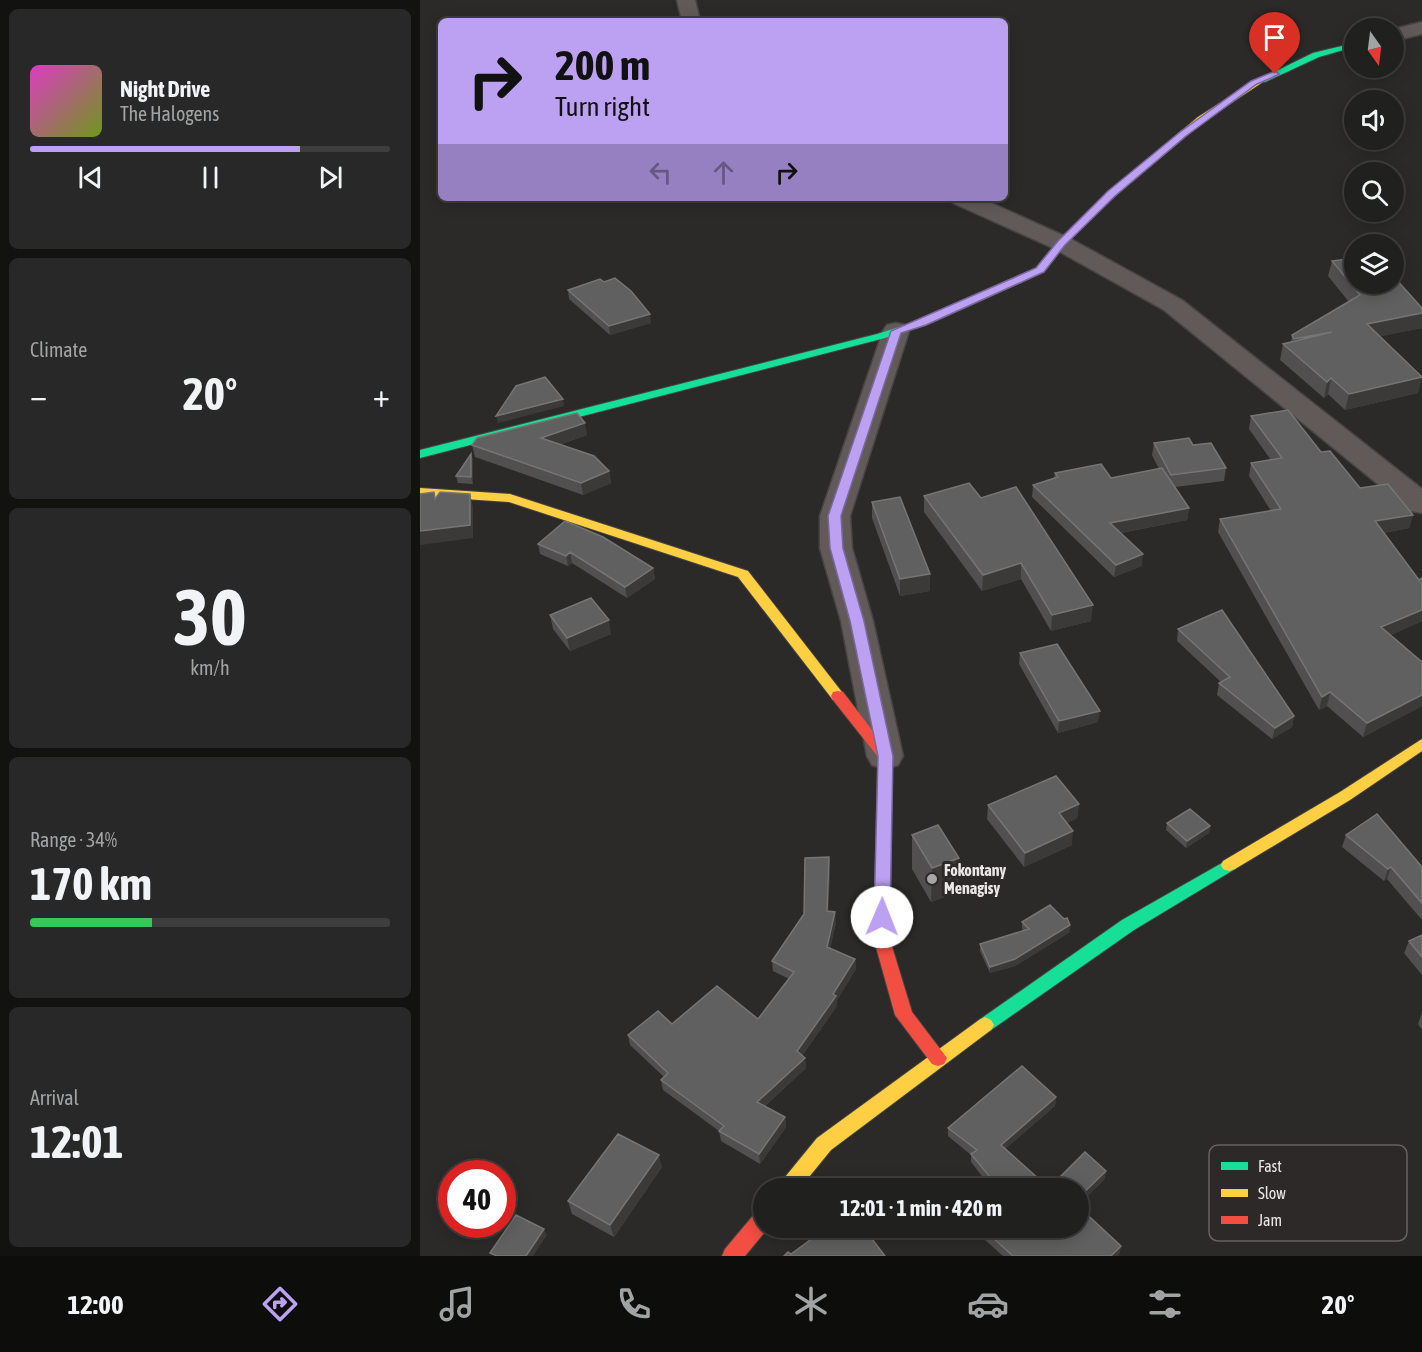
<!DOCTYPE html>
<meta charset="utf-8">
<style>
:root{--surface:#20201f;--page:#282828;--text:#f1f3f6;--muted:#a2a3a4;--line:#3d3e3d;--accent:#bca0f2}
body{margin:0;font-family:"Asap Condensed",sans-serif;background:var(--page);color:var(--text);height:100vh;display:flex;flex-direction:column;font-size:22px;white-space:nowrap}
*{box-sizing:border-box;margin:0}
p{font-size:20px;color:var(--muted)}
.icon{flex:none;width:33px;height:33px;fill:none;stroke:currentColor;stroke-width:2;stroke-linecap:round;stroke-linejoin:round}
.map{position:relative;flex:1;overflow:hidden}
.details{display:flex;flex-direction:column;gap:9px;padding:9px;background:#121211;width:420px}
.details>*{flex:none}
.guide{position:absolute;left:18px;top:18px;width:570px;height:183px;border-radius:9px;box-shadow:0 3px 15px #0003,0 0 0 2px var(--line);background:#bca0f2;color:#111;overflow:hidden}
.needle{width:39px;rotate:166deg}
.controls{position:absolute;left:924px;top:18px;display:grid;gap:12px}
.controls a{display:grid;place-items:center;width:60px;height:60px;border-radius:50%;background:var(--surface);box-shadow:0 3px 15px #0003,0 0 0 2px var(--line);font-size:30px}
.speed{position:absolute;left:18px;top:1160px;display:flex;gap:12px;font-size:30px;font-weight:700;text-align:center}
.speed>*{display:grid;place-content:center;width:78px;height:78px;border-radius:50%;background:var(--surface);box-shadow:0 3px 15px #0003,0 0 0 2px var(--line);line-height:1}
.speed .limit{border:9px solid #d22;background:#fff;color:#111}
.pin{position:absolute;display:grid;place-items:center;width:51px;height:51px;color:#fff;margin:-62px -26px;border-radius:50% 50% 50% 0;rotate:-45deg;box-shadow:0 0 6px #0007}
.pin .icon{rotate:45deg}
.me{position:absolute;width:66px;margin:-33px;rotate:1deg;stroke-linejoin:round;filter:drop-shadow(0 0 4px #0008)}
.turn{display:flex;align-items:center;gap:21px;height:126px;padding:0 18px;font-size:27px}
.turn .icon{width:78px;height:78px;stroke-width:2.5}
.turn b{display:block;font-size:42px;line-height:51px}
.lanes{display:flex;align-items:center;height:57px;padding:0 18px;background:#0003;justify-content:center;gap:30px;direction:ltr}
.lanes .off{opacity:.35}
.big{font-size:45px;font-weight:700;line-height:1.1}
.details .widget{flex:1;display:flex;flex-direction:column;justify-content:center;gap:9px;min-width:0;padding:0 21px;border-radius:9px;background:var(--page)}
.details .dial{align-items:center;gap:0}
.dial b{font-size:78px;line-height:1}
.song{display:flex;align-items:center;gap:18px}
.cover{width:72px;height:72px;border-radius:9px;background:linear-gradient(135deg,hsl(310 70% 55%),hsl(80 70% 35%))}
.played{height:6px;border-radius:3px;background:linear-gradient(90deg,var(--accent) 75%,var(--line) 75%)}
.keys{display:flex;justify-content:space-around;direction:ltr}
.heat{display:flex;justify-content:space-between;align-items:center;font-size:33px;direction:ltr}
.charge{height:9px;border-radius:4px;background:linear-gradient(90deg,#34c759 34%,var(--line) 0)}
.trip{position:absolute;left:333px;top:1178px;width:336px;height:60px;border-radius:30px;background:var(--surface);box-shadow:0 3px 15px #0003,0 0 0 2px var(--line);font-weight:700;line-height:60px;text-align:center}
.menu{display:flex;height:96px;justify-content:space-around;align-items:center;background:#0d0d0c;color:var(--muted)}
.menu .icon{width:42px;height:42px}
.menu .on{color:var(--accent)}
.menu b{font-size:27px;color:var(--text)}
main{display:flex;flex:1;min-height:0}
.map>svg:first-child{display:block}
</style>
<main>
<section class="details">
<div class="widget">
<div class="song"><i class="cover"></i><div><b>Night Drive</b><p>The Halogens</p></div></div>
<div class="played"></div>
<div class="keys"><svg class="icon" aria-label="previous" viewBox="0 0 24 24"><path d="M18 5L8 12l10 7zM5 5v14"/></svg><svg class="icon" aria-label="pause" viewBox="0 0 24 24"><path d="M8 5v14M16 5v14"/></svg><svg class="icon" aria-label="next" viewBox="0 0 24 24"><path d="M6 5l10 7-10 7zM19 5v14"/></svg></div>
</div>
<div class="widget"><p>Climate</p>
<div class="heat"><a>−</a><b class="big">20°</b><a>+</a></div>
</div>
<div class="widget dial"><b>30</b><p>km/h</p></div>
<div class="widget"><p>Range · 34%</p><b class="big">170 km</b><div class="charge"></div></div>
<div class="widget"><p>Arrival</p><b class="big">12:01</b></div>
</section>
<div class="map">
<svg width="1002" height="1256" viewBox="0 0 1002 1256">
<rect width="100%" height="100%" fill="#2b2a29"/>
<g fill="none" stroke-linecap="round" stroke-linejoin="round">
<g stroke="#464544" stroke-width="3">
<path id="street" d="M257,0H275L280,21H262Z
M1002,22V34L974,41V29Z
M530,198H560L649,238L762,300L1002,489V513L991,511L744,310L633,248L533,203Z
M476,323L485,325L489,331L430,516L432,548L453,621L483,756L478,765L465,769L452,765L447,756L421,621L400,548V516L463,331L467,325Z"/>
</g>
<g stroke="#464544" stroke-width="2">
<path id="fast" d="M934,43V47L899,57L845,82L838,80L893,53Z
M529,308L534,311L533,313L506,325L465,338L0,458V450L457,334L498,321Z
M809,859L815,861L817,865L815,869L714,930L571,1030L565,1033L559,1030L556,1025L559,1020L702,920Z"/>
</g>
<g stroke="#464544" stroke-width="2">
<path id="slow" d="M839,78L846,80L784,121L695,196L644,245L624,272L533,313H525V309L616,268L638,241L689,192L778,117Z
M0,488L90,494L328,571L425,696L423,700H413L318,577L89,502L0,496Z
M1002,739V751L930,800L815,869L809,871L803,869L801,865L803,861L920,792Z
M565,1017L571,1020L574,1025L571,1030L411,1150L380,1188H359L361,1182L397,1138L559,1020Z"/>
</g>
<g stroke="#464544" stroke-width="2">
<path id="jam" d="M418,691L423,692L472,756L470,940L492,1012L527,1058L524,1064L518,1066L512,1064L475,1015L454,940L458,757L413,700L411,696L413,692Z
M344,1209V1227H349L325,1256H302L305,1249L337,1211Z"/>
</g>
<use href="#street" fill="#615a58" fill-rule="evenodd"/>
<use href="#fast" fill="#16e098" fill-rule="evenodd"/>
<use href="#slow" fill="#ffcf43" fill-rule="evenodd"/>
<use href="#jam" fill="#f24e42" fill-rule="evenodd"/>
</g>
<path fill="#514f4f" d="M912,261L1002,328L960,336L998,393L925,410L908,394L904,398L860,360L863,344L871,343L872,335L929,302L908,276Z
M148,290L231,323L190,335L149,299Z
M831,416L901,452L940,488L993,515L989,528L964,533L999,580L1002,578V621L971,635L1002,662V706L943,737L907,706L899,710L798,532L800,519L851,511L829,476L831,463L851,460L829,429Z
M167,435L139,445L189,471L191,483L163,495L55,457L52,445Z
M734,443L773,445L806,468L804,481L755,487L769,508L767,520L701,533L722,566L694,577L612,497L613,485L634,478L635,473L691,478L739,469L732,455Z
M51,454L53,460V484L38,483L36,476Z
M504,496L561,498L671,621L631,631L601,579L562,591L504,512Z
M452,502L510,574V591L480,596L452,518Z
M118,544L233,568L235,579L207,598L152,563L148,566L120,554Z
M130,615L191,634L150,651L133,629Z
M758,629L874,716L872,727L852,739L797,695L799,683L801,682L757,641Z
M600,653L678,722L638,733L599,664Z
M659,804L657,818L647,823L652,845L604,867L567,819L568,805Z
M747,823L790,826L789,833L766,848L746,830Z
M492,835L538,892L511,902L492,869Z
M926,835L1002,867V920L967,879L964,881L922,847Z
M409,857L410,868L408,911L416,923L410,948L435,959L436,969L417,1000V1006L382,1056L385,1058L386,1068L345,1106L365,1117L366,1127L340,1164L301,1141L299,1131L243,1090L241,1080L244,1077L210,1045L208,1035L252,1024L338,1019L369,979L353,971L352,961L384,914Z
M644,919L650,925V932L595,966L570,973L560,951V944L604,931L602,929V922Z
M1002,935V975L984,953L989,941Z
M1002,1013V1030L998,1024Z
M636,1097L635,1106L585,1149L629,1188L686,1171L684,1180L658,1205V1188H571L551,1162V1155L528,1136V1128Z
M242,1167L194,1237L152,1214L148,1201Z
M555,1227H658L701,1246L699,1255L698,1256H583L555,1231Z"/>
<path fill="#3b3a39" d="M1002,313V328L943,340L947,324Z
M230,314L231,323L190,335L189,326Z
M912,332L871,351L874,339Z
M1002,377L998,393L925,410L929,394Z
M911,378L908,394L904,398L907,382Z
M143,399L144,406L78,423L76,416Z
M165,423L167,435L123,450L121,438Z
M51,454L53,460V484L51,477Z
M189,471L191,483L163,495L161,483Z
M50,494L53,507V538L0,545V531Z
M769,508L767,520L689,535L690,523Z
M993,515L989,528L952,535L955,521Z
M150,552L152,563L148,566L146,556Z
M723,554L722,566L694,577L696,565Z
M601,563V579L562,591L563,575Z
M233,568L235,579L207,598L205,587Z
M510,574V591L480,596V579Z
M673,605L671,621L631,631L632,615Z
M1002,610V621L958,641L961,627Z
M189,620L191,634L150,651L147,638Z
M910,692L907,706L899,710L902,697Z
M1002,695V706L943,737L947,723Z
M680,711L678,722L638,733L639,721Z
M874,716L872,727L852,739L855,728Z
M659,804L657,818L638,827L639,813Z
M790,826L789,833L766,848L767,841Z
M653,831L652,845L604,867L605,853Z
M409,857L410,868L408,922L407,911Z
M539,858L538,892L511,902L512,868Z
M971,867L967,879L964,881L968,869Z
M415,912L416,923L408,958L407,947Z
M650,925V932L595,966L570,973V967Z
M435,959L436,969L417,1000V1006L378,1062L377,1051Z
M385,1058L386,1068L338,1112L337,1102Z
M636,1097L635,1106L580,1154L581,1145Z
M365,1117L366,1127L340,1164L339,1154Z
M239,1155L242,1167L194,1237L190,1225Z
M686,1171L684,1180L658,1205V1198Z
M124,1229L127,1235L113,1256H106Z
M701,1246L699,1255L698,1256H691Z"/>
<path fill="#616060" stroke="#767575" stroke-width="1.5" d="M934,258V284H974V277L1002,308V313L947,324L1002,377L929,394L911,378L907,382L863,344L912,332L874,339L872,335L940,295L912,261Z
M195,278L211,291L230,314L189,326L148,290L180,279L184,282Z
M125,377L143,399L76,416L96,386Z
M868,410L901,452L910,451L940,488L968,484L993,515L955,521L999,580L1002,578V610L961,627L1002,662V695L947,723L910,692L902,697L800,519L861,509L831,463L862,458L831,416Z
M157,413L165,423L121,438L174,456L189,471L161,483L52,445L57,438Z
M769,438L773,445L791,443L806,468L751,475L734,443Z
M51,454V477L36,476Z
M681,464L691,478L742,468L769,508L690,523L723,554L696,565L613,485L638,477L635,473Z
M549,483L561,498L596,487L673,605L632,615L601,563L563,575L504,496Z
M14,492L15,499L20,492L50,494V525L0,531V494Z
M480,497L510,574L480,579L452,502Z
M145,521L183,537L233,568L205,587L150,552L146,556L118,544Z
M171,598L189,620L147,638L130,615Z
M802,610L874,716L855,728L799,683L810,677L758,629Z
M637,644L680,711L639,721L600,653Z
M636,776L659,804L639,813L653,831L605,853L568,805Z
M770,809L790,826L767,841L747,823Z
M957,814L1002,867V903L971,867L968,869L926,835Z
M518,825L539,858L512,868L492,835Z
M409,857L407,911L415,912L407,947L435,959L413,994L416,996L377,1051L385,1058L337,1102L365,1117L339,1154L299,1131L304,1126L241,1080L248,1073L208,1035L238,1011L252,1024L297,986L338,1019L374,972L352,961L384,914L385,858Z
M630,905L644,919L647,918L650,925L595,959L570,967L560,944L609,929L602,922Z
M1002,935V957L989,941Z
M602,1066L636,1097L581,1145L629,1188L665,1152L686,1171L658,1198V1188H579L551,1154L557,1150L528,1128Z
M198,1134L239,1155L190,1225L148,1201Z
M658,1206L701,1246L691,1256H593L561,1227H658Z
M96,1215L124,1229L106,1256H77L70,1253Z
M408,1227H443L465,1256H364L368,1252L371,1254Z"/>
<path fill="#bca0f2" stroke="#7a689d" stroke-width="1.5" d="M855,71L859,74L858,75L837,84L766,136L695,196L645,245L624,272L506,325L481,333L421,516L423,548L444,621L473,756L470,917L468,922L462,924L456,922L454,917L458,756L430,621L410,548L408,516L471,331L616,268L638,241L688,191L760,132L831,81Z"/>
<circle fill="#a7a6a4" stroke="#2c2928" stroke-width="2" cx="512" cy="879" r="6"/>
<g text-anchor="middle" stroke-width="6" stroke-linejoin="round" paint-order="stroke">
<g font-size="16" font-weight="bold" fill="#eae8e7" stroke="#2c2928" text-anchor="start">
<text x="524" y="876">Fokontany<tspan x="524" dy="18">Menagisy</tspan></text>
</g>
</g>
<rect x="789" y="1145" width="198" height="96" rx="9" fill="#2c2928" stroke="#656261" stroke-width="1.5"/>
<rect x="801" y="1162" width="27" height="8" fill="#16e098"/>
<rect x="801" y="1189" width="27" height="8" fill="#ffcf43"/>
<rect x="801" y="1216" width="27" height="8" fill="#f24e42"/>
<g font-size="16" fill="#eae8e7">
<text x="838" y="1172">Fast</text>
<text x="838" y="1199">Slow</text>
<text x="838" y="1226">Jam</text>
</g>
</svg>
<div class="controls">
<a><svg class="needle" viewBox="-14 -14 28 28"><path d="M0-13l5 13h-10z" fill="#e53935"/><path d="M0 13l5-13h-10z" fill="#a2a3a4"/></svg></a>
<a><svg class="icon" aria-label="sound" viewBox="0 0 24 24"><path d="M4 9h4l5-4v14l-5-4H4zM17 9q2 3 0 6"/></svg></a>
<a><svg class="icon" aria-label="search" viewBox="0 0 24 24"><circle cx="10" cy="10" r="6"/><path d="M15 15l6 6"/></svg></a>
<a><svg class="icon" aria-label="layers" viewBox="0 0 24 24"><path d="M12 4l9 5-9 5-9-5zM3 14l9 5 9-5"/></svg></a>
</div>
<div class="speed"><div class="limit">40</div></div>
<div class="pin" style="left:855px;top:74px;background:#d93025"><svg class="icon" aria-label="arrive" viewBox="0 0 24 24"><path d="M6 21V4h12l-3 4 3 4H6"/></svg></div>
<svg class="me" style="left:462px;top:917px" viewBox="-20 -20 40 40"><circle r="19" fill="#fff"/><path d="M0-13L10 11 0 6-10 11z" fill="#bca0f2"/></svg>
<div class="trip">12:01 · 1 min · 420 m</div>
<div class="guide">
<div class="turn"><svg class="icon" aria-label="right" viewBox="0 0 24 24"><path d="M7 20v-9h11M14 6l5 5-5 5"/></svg><div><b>200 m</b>Turn right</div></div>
<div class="lanes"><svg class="icon off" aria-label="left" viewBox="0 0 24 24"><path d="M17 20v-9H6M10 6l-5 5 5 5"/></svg><svg class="icon off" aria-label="ahead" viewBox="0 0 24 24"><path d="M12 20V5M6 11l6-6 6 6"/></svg><svg class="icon" aria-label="right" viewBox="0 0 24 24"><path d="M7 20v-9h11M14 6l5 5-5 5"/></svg></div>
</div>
</div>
</main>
<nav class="menu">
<b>12:00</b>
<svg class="icon on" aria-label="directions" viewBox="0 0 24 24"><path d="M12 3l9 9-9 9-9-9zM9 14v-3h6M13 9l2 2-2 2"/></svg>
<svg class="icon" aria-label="music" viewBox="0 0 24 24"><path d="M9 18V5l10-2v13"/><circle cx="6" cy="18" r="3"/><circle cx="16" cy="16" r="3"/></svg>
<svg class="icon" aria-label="phone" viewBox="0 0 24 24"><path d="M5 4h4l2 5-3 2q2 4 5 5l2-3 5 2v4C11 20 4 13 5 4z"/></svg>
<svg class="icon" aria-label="climate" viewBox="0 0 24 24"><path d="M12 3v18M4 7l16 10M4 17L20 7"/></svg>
<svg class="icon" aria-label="car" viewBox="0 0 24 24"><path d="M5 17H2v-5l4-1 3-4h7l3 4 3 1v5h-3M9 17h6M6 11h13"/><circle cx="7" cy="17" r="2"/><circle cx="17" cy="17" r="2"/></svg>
<svg class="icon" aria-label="filters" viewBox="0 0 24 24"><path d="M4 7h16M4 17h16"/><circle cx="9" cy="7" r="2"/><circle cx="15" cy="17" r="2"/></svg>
<b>20°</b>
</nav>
